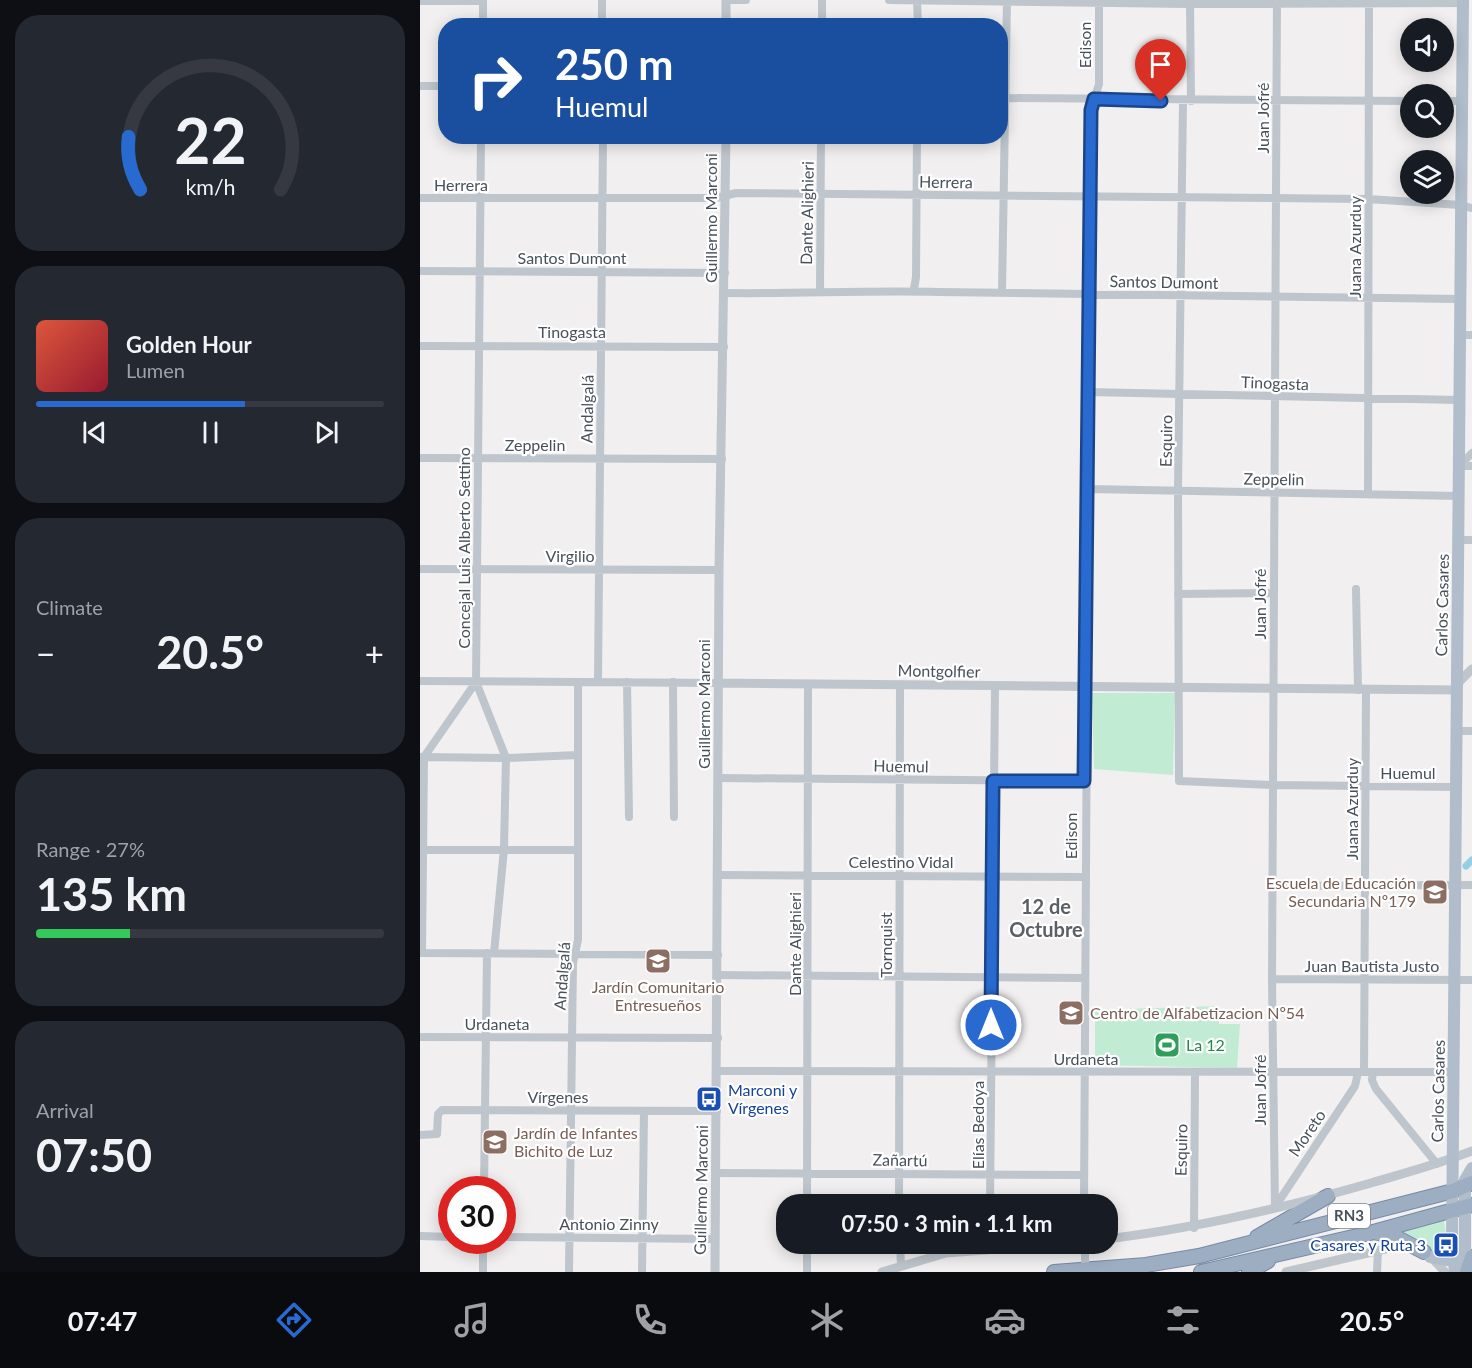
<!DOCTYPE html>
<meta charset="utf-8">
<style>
:root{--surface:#171b24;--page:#242831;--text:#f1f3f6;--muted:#9ea1a6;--line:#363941;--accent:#296ad1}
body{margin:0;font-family:Lato,sans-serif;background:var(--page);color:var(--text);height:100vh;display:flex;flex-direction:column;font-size:22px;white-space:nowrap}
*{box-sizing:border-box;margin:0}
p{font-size:20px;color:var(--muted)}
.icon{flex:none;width:33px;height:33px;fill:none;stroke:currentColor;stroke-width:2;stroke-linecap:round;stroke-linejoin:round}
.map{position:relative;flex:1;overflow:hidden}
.drawer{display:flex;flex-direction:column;gap:15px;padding:15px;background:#0d0f14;width:420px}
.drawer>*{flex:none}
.top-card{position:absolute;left:18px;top:18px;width:570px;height:126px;border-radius:24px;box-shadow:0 3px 15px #0003;background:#1a4fa0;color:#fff;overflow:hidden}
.controls{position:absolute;left:980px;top:18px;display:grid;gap:12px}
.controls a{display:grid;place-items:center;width:54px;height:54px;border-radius:50%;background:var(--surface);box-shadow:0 3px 15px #0003;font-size:30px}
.speed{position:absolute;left:18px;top:1176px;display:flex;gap:12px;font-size:30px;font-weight:700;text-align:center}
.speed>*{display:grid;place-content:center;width:78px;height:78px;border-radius:50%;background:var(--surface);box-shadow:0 3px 15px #0003;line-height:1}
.speed .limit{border:9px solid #d22;background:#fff;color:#111}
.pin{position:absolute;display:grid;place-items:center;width:51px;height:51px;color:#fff;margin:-62px -26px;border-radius:50% 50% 50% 0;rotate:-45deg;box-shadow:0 0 6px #0007}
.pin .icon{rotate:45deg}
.me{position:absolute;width:66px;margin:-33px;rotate:0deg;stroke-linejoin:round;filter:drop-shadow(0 0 4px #0008)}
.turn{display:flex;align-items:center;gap:21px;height:126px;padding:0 18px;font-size:27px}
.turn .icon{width:78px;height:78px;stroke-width:2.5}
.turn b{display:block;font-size:42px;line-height:51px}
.big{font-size:45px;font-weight:700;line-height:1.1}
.drawer .widget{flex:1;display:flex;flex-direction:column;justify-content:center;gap:9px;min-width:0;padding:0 21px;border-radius:24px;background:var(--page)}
.drawer .dial{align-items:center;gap:0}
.dial svg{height:156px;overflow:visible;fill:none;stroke:var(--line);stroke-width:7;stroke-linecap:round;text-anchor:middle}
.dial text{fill:var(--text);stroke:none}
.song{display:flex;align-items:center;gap:18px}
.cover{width:72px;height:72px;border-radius:9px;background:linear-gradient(135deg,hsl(10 70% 55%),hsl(350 70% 35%))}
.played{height:6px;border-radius:3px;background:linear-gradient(90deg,var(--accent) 60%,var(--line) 60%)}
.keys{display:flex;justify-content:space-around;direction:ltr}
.heat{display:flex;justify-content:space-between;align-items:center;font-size:33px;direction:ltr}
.charge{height:9px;border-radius:4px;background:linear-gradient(90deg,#34c759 27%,var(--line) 0)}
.trip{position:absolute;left:356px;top:1194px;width:342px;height:60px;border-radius:24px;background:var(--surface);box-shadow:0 3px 15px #0003;font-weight:700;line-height:60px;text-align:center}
.dock{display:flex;height:96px;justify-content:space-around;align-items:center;background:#090b0e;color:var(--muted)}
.dock .icon{width:42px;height:42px}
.dock .on{color:var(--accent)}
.dock b{font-size:27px;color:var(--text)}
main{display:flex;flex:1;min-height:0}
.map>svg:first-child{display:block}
</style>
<main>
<section class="drawer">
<div class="widget dial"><svg viewBox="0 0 100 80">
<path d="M14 69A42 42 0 1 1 86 69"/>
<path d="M14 69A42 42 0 0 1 8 42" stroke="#296ad1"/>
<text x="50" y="56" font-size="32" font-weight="700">22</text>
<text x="50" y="72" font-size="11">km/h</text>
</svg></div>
<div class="widget">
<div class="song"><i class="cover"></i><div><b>Golden Hour</b><p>Lumen</p></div></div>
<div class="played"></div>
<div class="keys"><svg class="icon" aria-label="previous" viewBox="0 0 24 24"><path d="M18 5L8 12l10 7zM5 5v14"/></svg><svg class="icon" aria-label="pause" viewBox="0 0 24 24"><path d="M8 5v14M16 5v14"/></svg><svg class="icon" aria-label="next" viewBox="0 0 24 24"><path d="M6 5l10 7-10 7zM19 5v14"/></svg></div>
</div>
<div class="widget"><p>Climate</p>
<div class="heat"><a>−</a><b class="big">20.5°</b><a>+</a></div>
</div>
<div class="widget"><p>Range · 27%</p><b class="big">135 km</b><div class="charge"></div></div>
<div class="widget"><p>Arrival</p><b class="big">07:50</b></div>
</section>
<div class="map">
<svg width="1052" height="1272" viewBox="0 0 1052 1272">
<rect width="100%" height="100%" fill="#f1efef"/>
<path fill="#c1ebd3" d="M672,693H755L753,775L674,769Z
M798,1006L799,1024H820L817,1068L675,1065V1010Z
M1024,1220L1029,1255L1017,1256L974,1231Z"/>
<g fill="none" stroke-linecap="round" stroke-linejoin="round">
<path stroke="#92cfe4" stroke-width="7" d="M1046,866L1052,860"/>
<g stroke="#768aa5" stroke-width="16">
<path id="trunk" d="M957,1233L972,1235L1004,1252
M837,1237L908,1196
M634,1272L726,1265L779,1256L1033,1191L1052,1183
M781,1272L946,1234L1052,1205
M829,1272L848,1261
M1047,1272L1052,1257"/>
</g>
<path stroke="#bec5cc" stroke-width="8" d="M182,0V26
M306,0H326
M469,0L770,4L1044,3
M497,0L498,26
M0,1H63
M770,1L771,101
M63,26V0
M402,26V0
M0,86H26
M580,98L990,101
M763,101L758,490L759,781L853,785L1037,787
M1023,101H1042
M61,136L56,682L86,758L84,849L74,953
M0,198H296L316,193L948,199L1040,205L1052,208
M0,271L305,273
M494,289L496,277L497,136
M400,290L401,136
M582,291L587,0
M305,293C377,294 448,290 519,292L1040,299
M1041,335H1052
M0,346L304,347
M669,392L1039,400
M0,458L302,459
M1039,466L1052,453
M1039,466H1052
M668,489L1039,496
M948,494L949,0
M1040,540H1052
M0,569L299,570
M936,589L938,690
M758,594L853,593
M0,681L299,683
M178,681L183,136
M207,682L209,817
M253,682L254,817
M1038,731H1052
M1,757L86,758L158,755
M298,778L664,781
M0,850H157
M298,875L664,877
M853,886L1052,885
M0,953L298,955
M2,953L4,757L56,682
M298,975L664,978
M852,979L1052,980
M0,1037L298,1038
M297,1071L1035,1072
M944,1072L946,690
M953,1072L952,1080L956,1089L1017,1164
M0,1135L17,1134L18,1114L22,1110L297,1111
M296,1173L663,1175
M64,1190L67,953
M387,1204L388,684
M479,1204L480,685
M570,1204L575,686
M664,1204L670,196L671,110L679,84V0
M857,1204L935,1086L938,1072
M855,1208L852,979L857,0
M774,1228L775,1073
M0,1236L32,1237
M82,1237L295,1239
M387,1244V1272
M480,1244L481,1265
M665,1244V1272
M63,1272V1240
M149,1272L153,963L158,940V682
M222,1272L224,1111
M957,1272L958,1250"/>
<path stroke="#bec5cc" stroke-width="9" d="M306,0V26
M299,683L1037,690
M1038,683L1052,669
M687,1239C777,1228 864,1208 951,1183C985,1173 1019,1164 1052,1151
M1012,1258L1025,1272
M295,1272L299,570L306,136
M462,1272L526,1253L642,1244
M866,1272L978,1246L989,1247"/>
<path stroke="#b1bdcb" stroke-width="12" d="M1010,1257L1028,1260L1040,1254
M1045,1269V1180L1052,1168
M1035,1272L1032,1243L1043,0"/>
<use href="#trunk" stroke="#9eaec2" stroke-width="14"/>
</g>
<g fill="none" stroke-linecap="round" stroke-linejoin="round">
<g stroke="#1b4588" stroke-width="15">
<path id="route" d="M571,1025L573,781H664L671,110L674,99L741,101"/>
</g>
<use href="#route" stroke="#296ad1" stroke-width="10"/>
</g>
<defs>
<g id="school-square" transform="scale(1.35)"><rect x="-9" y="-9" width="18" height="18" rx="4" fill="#8d6e63" stroke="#fff"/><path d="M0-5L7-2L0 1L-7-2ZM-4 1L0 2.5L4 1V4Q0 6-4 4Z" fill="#fff"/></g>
<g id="stadium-square" transform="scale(1.35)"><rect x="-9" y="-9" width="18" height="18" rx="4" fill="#2e9e5b" stroke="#fff"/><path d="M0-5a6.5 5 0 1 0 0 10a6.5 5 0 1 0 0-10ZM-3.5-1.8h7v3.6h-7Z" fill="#fff"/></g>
<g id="bus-square" transform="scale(1.35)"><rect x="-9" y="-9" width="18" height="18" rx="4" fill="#1a4fb4" stroke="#fff"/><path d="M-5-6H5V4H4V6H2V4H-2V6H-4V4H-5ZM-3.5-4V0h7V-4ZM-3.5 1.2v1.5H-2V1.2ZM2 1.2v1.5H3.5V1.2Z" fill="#fff"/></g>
</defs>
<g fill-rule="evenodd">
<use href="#school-square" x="1015" y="892"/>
<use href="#school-square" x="238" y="961"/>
<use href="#school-square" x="651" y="1013"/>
<use href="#stadium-square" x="747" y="1045"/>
<use href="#bus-square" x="289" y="1099"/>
<use href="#school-square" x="75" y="1142"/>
<use href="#bus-square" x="1026" y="1245"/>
</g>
<g text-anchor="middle" stroke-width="4.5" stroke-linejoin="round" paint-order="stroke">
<rect fill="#fff" stroke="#7f858c" stroke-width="1.5" x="908" y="1204" width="42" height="24" rx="4.5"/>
<g font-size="15" font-weight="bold" fill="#48515a">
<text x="929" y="1221">RN3</text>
</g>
<g font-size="16" fill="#48515a" stroke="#fff">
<text transform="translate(665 45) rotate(-90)" y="6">Edison</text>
<text transform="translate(843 118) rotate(-90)" y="6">Juan Jofré</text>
<text transform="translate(526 182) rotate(1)" y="6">Herrera</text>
<text x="41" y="191">Herrera</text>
<text transform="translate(387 213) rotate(-89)" y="6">Dante Alighieri</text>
<text transform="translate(291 218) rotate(-90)" y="6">Guillermo Marconi</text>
<text transform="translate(935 247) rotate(-90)" y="6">Juana Azurduy</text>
<text x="152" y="264">Santos Dumont</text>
<text transform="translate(744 282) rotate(1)" y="6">Santos Dumont</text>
<text x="152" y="338">Tinogasta</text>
<text transform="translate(855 383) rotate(2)" y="6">Tinogasta</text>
<text transform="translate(167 409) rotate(-89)" y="6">Andalgalá</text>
<text transform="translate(746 441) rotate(-89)" y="6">Esquiro</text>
<text x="115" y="451">Zeppelin</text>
<text transform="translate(854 479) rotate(1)" y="6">Zeppelin</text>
<text transform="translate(44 548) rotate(-90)" y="6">Concejal Luis Alberto Settino</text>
<text x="150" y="562">Virgilio</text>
<text transform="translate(840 604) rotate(-90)" y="6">Juan Jofré</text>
<text transform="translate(1022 605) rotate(-89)" y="6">Carlos Casares</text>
<text transform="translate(519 671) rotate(1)" y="6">Montgolfier</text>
<text transform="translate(284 704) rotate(-90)" y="6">Guillermo Marconi</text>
<text transform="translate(481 766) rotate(1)" y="6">Huemul</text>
<text x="988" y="779">Huemul</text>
<text transform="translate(932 809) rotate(-90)" y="6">Juana Azurduy</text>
<text transform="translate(651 836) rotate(-90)" y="6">Edison</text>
<text x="481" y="868">Celestino Vidal</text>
<text transform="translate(375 944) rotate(-90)" y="6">Dante Alighieri</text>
<text transform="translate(466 945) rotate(-90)" y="6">Tornquist</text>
<text x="952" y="972">Juan Bautista Justo</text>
<text transform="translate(142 976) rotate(-86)" y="6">Andalgalá</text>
<text x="77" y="1030">Urdaneta</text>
<text x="666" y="1065">Urdaneta</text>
<text transform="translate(840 1090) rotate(-90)" y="6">Juan Jofré</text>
<text transform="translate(1018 1091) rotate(-89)" y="6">Carlos Casares</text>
<text x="138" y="1103">Vírgenes</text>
<text transform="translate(558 1125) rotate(-90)" y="6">Elías Bedoya</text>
<text transform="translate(887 1133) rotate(-56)" y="6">Moreto</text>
<text transform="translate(761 1150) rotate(-89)" y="6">Esquiro</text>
<text transform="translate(480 1160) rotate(1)" y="6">Zañartú</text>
<text transform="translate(281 1190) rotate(-89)" y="6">Guillermo Marconi</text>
<text x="189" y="1230">Antonio Zinny</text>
</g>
<g font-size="16" fill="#785e54" stroke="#fff" text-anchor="start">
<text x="996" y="889" text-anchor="end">Escuela de Educación<tspan x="996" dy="18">Secundaria Nº179</tspan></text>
<text x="238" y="993" text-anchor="middle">Jardín Comunitario<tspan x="238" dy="18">Entresueños</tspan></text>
<text x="670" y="1019">Centro de Alfabetizacion Nº54</text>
<text x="94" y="1139">Jardín de Infantes<tspan x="94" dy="18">Bichito de Luz</tspan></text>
</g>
<g font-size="16" fill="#27864d" stroke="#fff" text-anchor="start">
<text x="766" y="1051">La 12</text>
</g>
<g font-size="16" fill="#164399" stroke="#fff" text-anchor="start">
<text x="308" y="1096">Marconi y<tspan x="308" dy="18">Vírgenes</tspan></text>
<text x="1006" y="1251" text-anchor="end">Casares y Ruta 3</text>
</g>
<g font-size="20" font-weight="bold" fill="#5c5f63" stroke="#fff">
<text x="626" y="914">12 de<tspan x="626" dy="23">Octubre</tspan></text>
</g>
</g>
</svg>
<div class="controls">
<a><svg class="icon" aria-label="sound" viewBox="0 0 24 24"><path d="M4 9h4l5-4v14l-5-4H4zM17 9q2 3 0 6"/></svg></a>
<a><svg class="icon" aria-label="search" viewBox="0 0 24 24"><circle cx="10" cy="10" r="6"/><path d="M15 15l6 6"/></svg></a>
<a><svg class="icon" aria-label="layers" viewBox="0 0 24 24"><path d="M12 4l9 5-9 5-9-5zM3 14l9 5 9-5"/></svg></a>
</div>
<div class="speed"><div class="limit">30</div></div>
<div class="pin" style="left:741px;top:101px;background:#d93025"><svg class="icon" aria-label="arrive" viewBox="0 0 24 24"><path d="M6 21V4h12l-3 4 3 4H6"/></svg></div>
<svg class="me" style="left:571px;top:1025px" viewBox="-20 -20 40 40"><circle r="17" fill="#296ad1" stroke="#fff" stroke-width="3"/><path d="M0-11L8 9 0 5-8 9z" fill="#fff"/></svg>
<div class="trip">07:50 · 3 min · 1.1 km</div>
<div class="top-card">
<div class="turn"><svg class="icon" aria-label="right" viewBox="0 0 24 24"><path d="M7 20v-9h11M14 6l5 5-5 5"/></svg><div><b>250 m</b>Huemul</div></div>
</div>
</div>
</main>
<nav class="dock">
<b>07:47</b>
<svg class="icon on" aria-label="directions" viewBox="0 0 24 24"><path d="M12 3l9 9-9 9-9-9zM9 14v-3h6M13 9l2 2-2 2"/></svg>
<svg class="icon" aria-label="music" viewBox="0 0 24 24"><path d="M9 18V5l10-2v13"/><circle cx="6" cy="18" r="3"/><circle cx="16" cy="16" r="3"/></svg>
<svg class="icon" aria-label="phone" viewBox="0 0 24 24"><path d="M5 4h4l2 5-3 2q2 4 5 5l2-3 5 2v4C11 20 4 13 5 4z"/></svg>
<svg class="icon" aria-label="climate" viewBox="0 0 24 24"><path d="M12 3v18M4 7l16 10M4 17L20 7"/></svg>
<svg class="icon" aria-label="car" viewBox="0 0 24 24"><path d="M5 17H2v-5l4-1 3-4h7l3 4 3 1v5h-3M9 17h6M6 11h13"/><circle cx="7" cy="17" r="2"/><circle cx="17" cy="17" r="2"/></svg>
<svg class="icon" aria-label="filters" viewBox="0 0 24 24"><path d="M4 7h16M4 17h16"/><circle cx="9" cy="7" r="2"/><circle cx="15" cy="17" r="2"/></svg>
<b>20.5°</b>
</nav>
